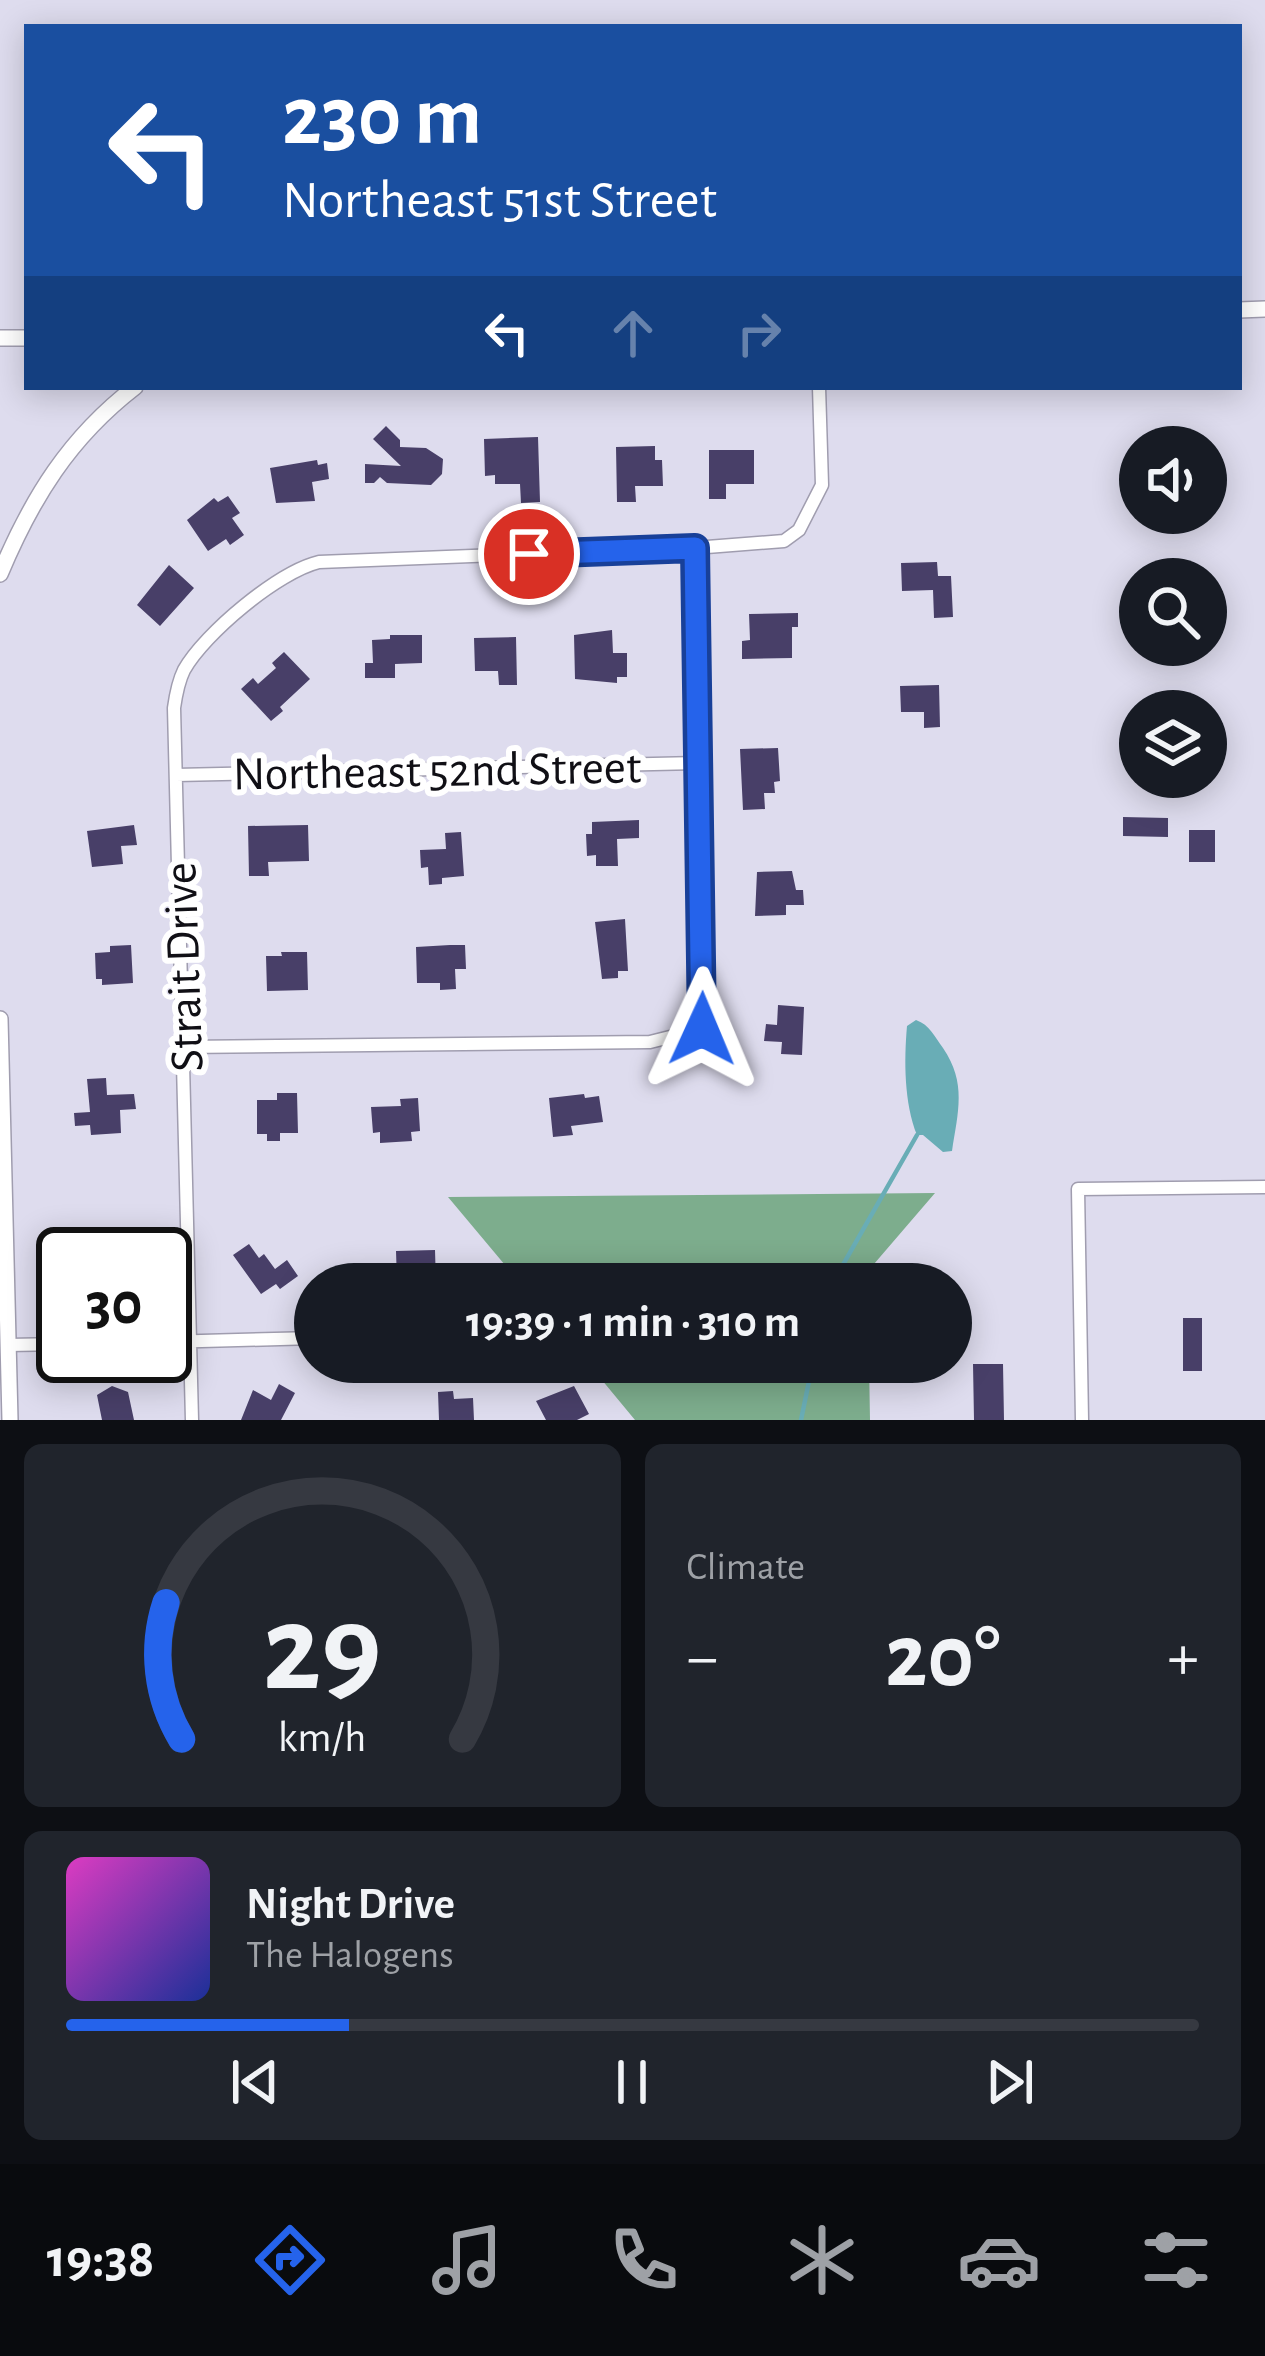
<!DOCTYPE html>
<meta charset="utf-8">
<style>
:root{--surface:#171b24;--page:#20242c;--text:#f1f3f6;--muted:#9ea1a6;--line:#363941;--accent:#2563eb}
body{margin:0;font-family:"Alegreya Sans",sans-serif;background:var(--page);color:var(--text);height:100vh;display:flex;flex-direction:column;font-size:45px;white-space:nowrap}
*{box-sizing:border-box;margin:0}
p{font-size:39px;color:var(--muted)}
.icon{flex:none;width:66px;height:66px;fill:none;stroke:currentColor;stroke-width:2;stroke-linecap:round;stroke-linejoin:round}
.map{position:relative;height:1420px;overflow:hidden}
.drawer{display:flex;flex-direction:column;gap:24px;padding:24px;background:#0d0f14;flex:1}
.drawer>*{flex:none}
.guide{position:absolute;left:24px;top:24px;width:1218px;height:366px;border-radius:0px;box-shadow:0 6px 30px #0003;background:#1a4fa0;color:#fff;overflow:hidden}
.controls{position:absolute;left:1119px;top:426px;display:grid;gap:24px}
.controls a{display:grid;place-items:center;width:108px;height:108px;border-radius:50%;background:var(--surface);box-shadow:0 6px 30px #0003;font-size:60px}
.speed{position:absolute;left:36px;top:1227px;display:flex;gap:24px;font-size:60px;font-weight:700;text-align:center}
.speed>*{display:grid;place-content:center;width:156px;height:156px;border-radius:50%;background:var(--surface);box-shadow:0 6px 30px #0003;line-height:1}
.speed .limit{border:6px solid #111;border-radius:18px;background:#fff;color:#111}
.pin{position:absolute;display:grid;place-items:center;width:102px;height:102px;color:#fff;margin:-51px;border:6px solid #fff;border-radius:50%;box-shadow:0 3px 12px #0007}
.me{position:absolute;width:132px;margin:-66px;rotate:1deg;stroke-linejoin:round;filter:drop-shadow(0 0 9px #0008)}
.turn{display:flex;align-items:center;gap:42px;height:252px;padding:0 60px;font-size:54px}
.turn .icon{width:156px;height:156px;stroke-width:2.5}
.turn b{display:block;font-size:84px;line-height:102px}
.lanes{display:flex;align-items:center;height:114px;padding:0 60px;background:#0003;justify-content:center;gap:60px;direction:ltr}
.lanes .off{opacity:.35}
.big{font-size:90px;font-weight:700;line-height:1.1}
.drawer .card{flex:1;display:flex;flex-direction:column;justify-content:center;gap:18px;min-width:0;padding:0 42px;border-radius:18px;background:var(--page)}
.drawer .dial{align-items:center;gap:0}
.dial svg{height:312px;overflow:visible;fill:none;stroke:var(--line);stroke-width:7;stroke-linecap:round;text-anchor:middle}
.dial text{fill:var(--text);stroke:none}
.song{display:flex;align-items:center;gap:36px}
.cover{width:144px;height:144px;border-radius:18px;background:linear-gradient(135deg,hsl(310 70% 55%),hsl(230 70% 35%))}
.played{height:12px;border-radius:6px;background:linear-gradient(90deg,var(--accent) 25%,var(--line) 25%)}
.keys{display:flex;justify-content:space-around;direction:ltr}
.heat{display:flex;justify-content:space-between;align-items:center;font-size:66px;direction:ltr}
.drawer .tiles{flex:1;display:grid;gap:24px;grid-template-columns:1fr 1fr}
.card:last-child{grid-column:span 2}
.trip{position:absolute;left:294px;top:1263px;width:678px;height:120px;border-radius:60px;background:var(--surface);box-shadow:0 6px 30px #0003;font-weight:700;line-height:120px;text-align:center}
.dock{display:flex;height:192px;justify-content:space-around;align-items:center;background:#090b0e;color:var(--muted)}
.dock .icon{width:84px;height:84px}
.dock .active{color:var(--accent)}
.dock b{font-size:54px;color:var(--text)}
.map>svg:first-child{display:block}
</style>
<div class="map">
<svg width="1265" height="1420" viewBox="0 0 1265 1420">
<rect width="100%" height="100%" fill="#dedcee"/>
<path fill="#7dad8d" d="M935,1193L868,1271V1284H521L448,1197Z
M587,1362H869L870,1420H635Z"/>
<path fill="#69adb6" d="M916,1020C930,1025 934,1036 943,1048C967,1083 958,1112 952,1151L943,1152L923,1135H917C904,1103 904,1060 907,1026Z"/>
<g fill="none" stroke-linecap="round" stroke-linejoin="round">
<path stroke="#69adb6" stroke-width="4.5" d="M832,1284L917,1135
M801,1420L813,1362"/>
</g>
<path fill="#483f68" d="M386,426L400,440V447L426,448L443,459L442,474L431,485L387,483L380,477L374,483H365V464L401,466L373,439Z
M538,437L540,502L521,503L520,484H495V475L485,476L484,439Z
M655,446V460H662L663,486H635L636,502H617L616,447Z
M709,450H754V484H726V499H709Z
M317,460L318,465L327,463L329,479L312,482L315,501L276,503L270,468Z
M228,496L240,513L232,518L244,535L230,545L226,539L208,551L187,520L214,498L218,502Z
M937,562L938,576H951L953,617L934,618L933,590L902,591L901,563Z
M169,565L194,588L160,626L137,605Z
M798,613V627H792V658L742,659V641L750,640L749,614Z
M612,630L613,653H627V677H617V683L575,679L574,635Z
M390,635H422V663L395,664V678H365V663H373L372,640L390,639Z
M516,637L517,685H499L498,671H475L474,638Z
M284,652L310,679L280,707L283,711L271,721L241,689L253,678L258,684L276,668L272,663Z
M939,685L940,727L924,728V712H901L900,686Z
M778,748L780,781L774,782L775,793H764L765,809L743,810L740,749Z
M1123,817L1168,818V837L1123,836Z
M639,820V838L617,839L618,866H596V855L587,856L586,834H592V822Z
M134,825L137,845L121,846L123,864L92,867L87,831Z
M308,825L309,861L268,862L269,876H249L248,826Z
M1189,830H1215V862H1189Z
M461,832L464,876L442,878V884L429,885L428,867L421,868L420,850L446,849L445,833Z
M792,871L796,890H803L804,905H786V915L755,916L757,872Z
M625,919L628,971H618V978L602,979L595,922Z
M131,945L133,983L102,985V979H96L95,953L110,952V946Z
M450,945H465L466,969H455L456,989L440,990V983H417L416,947Z
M281,952H307L308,990L267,991L266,956H282Z
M778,1005L804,1007L802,1055L781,1054L782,1042L764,1041L766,1024L777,1025Z
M106,1078L107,1095L134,1094L136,1109L120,1110L121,1133L91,1135L90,1125L75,1126L74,1113L90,1112L87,1079Z
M277,1093H297L298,1133H280V1141H267V1134H257V1100H277Z
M584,1094L585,1098L599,1096L603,1122L571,1126L573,1135L553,1137L549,1098Z
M418,1098L420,1131L411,1132L412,1141L380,1143V1132L373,1133L371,1107L401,1106L400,1099Z
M249,1244L259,1258L264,1254L275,1269L287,1260L298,1276L280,1289L276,1284L261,1294L233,1255Z
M435,1250L436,1284L397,1281L396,1251Z
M1183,1318H1202V1371H1183Z
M973,1364H1003L1004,1420H974Z
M279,1384L295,1393L281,1420H241L253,1390L271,1400Z
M112,1386L128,1392L134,1420H102L97,1395Z
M574,1386L589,1414L577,1420H546L536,1401Z
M453,1391L454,1399L473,1398L474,1420H439L438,1392Z"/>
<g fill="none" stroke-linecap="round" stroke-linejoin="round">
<g stroke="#a09daf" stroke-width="15">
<path id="minor" d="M176,775L698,763
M184,1047L650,1042L702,1029L695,548
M165,1342L315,1338
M8,1345L63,1344
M192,1420L174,708C176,694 178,682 184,670C205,633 278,572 319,562L707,547L784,541L799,530L822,485L819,387
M1082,1420L1078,1189L1265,1187"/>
</g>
<g stroke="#a09daf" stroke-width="18">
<path id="tertiary" d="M1239,310L1265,309
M0,338H27
M0,574C32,498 69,438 135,387
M0,1019L10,1420"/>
</g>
<use href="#minor" stroke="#fff" stroke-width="12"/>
<use href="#tertiary" stroke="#fff" stroke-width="15"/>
</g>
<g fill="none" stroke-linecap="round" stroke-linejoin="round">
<g stroke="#184099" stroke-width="30">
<path id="route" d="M529,554L695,548L702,1029"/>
</g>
<use href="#route" stroke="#2563eb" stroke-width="21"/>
</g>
<g text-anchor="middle" stroke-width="12" stroke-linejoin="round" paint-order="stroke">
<g font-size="48" fill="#100f15" stroke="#fff">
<text transform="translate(437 769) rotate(-1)" y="17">Northeast 52nd Street</text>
<text transform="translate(182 967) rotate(-92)" y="17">Strait Drive</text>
</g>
</g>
</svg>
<div class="controls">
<a><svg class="icon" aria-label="sound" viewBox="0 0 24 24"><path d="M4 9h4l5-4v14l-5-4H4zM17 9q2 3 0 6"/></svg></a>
<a><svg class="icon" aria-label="search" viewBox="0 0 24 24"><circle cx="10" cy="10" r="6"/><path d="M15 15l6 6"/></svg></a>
<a><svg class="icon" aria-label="layers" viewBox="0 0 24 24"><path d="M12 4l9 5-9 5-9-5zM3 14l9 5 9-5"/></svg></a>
</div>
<div class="speed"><div class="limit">30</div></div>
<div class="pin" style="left:529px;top:554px;background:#d93025"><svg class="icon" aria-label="arrive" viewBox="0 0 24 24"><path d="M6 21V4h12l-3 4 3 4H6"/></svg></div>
<svg class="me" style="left:702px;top:1029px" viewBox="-20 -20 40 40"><path d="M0-17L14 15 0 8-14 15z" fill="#2563eb" stroke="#fff" stroke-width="4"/></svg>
<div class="trip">19:39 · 1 min · 310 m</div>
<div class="guide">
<div class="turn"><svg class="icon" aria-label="left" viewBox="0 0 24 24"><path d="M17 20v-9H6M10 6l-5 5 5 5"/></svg><div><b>230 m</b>Northeast 51st Street</div></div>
<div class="lanes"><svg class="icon" aria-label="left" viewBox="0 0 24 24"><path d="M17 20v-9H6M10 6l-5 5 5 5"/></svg><svg class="icon off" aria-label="ahead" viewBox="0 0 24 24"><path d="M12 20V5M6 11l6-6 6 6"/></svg><svg class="icon off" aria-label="right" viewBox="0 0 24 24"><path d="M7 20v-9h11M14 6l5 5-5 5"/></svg></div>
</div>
</div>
<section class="drawer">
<div class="tiles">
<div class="card dial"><svg viewBox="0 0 100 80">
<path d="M14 69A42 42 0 1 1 86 69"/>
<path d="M14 69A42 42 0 0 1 10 34" stroke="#2563eb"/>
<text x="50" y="56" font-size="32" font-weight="700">29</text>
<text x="50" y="72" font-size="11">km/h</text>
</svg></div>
<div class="card"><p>Climate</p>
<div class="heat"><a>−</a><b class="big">20°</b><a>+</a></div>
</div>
<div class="card">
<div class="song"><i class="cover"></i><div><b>Night Drive</b><p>The Halogens</p></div></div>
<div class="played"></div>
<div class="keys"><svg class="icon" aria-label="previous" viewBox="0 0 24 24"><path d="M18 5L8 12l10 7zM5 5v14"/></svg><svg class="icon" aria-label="pause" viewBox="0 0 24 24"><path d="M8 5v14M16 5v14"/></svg><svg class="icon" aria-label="next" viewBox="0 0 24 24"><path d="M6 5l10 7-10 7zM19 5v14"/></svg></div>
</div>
</div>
</section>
<nav class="dock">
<b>19:38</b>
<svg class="icon active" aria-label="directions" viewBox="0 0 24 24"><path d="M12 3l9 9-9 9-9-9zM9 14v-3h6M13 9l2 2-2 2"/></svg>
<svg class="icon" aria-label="music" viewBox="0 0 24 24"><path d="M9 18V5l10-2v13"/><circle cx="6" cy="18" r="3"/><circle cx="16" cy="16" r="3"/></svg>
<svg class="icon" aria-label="phone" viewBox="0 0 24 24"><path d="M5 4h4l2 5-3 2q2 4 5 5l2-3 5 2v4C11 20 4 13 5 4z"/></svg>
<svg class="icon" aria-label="climate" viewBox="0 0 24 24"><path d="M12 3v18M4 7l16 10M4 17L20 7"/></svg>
<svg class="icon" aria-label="car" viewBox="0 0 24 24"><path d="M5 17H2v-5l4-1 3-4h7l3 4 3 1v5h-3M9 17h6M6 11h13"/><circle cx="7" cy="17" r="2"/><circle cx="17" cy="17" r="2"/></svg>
<svg class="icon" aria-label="filters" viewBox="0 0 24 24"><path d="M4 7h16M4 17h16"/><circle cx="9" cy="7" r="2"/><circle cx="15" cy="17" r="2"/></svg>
</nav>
